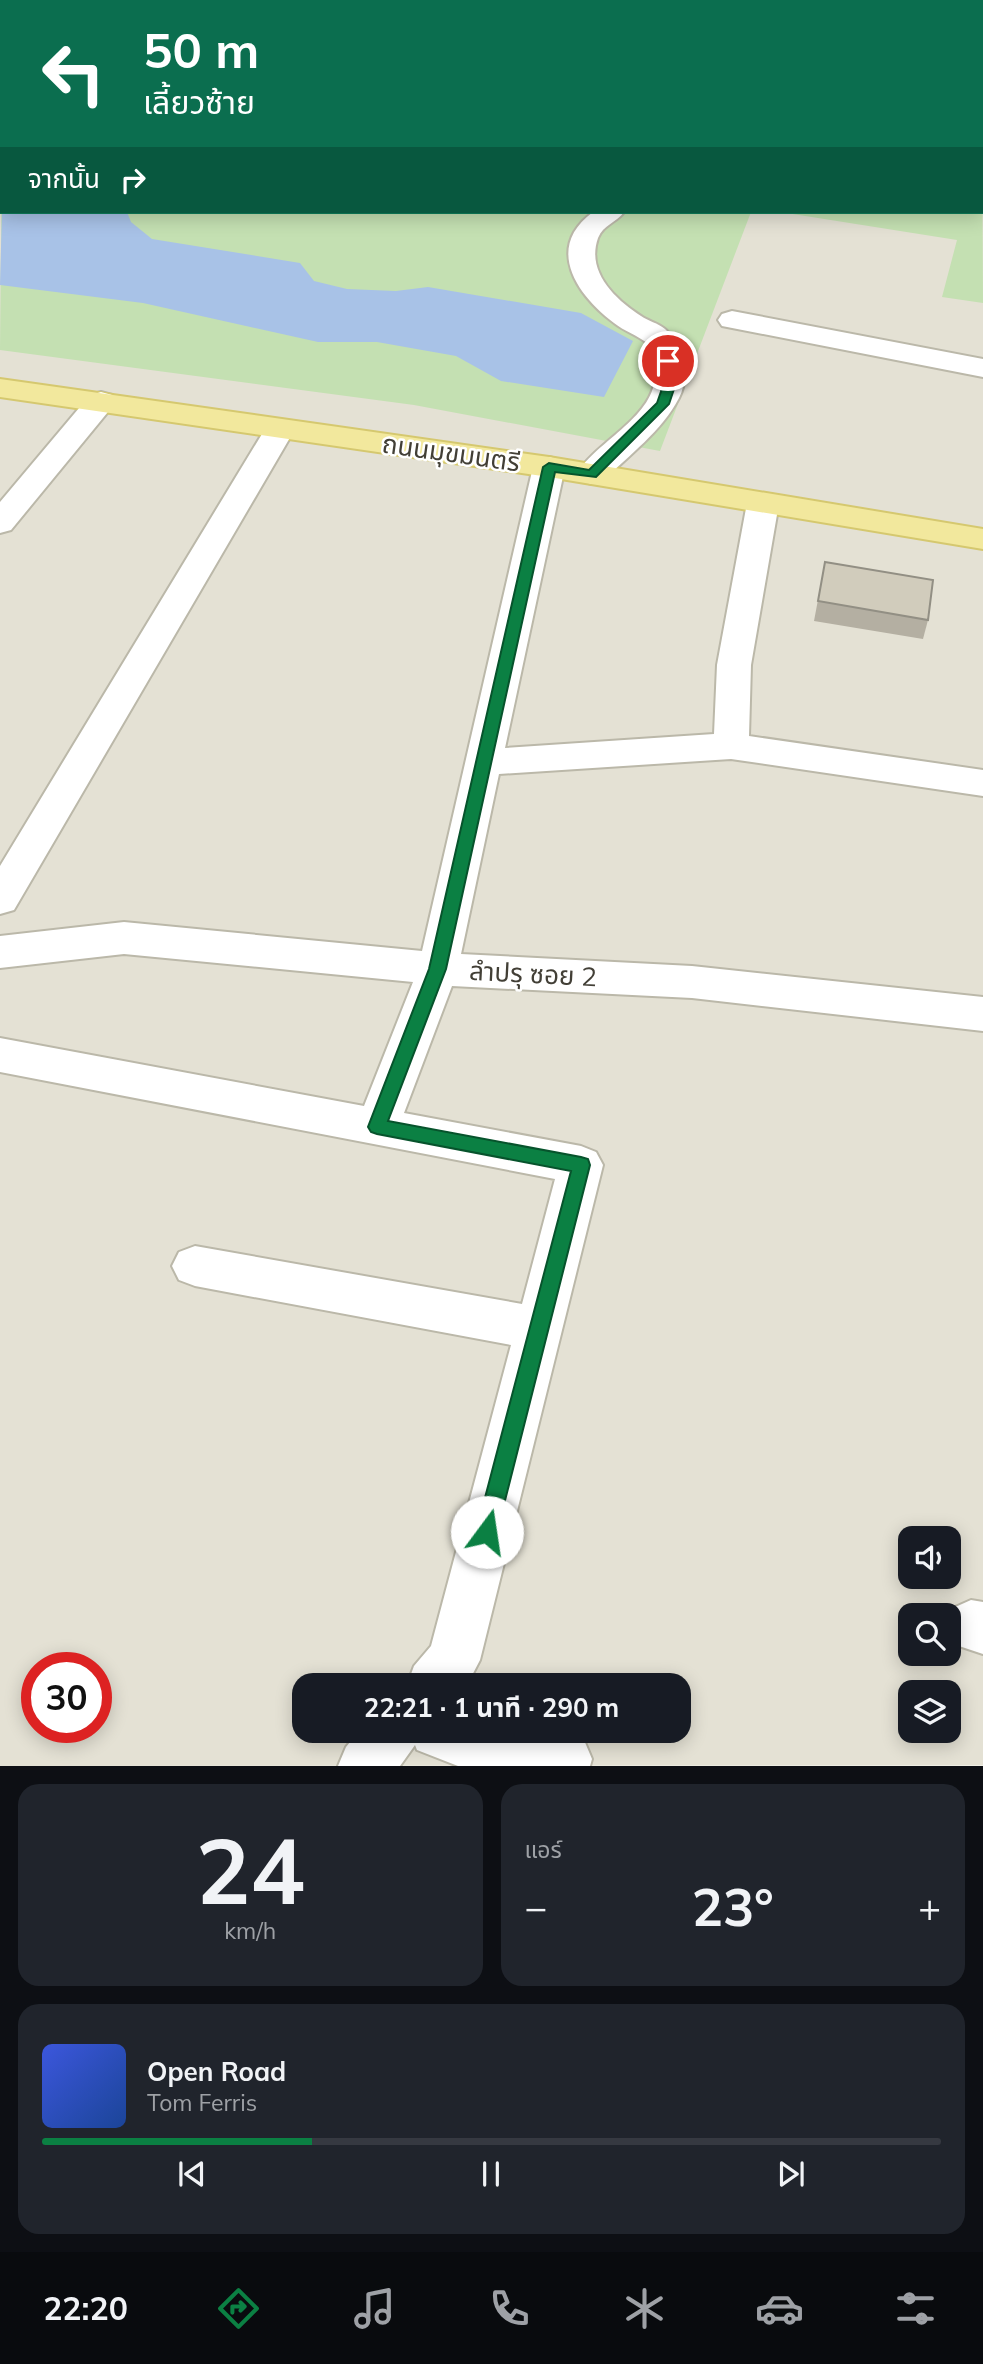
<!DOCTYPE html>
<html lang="th">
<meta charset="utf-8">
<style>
:root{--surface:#171b24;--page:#20242c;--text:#f1f3f6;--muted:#9ea1a6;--line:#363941;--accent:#0b8043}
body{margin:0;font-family:Mulish,"Noto Sans Thai",sans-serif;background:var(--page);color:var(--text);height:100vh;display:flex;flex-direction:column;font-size:26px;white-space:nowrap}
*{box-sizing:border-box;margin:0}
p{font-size:23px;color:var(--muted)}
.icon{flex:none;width:38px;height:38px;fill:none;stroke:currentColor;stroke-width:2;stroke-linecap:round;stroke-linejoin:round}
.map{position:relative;height:1766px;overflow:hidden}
.side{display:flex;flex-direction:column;gap:18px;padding:18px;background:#0d0f14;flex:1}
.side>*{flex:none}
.top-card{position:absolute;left:0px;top:0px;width:984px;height:214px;box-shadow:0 4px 18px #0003;background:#0b6e4f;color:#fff;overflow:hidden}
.controls{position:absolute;left:898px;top:1526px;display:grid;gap:14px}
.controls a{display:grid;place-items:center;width:63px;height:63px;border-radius:14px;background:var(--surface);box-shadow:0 4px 18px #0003;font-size:35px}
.speed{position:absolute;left:21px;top:1652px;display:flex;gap:14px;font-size:35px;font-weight:700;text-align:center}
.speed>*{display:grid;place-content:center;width:91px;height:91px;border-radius:50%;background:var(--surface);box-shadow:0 4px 18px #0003;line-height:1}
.speed .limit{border:10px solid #d22;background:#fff;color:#111}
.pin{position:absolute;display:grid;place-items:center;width:60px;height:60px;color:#fff;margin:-30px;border:4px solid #fff;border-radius:50%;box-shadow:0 2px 7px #0007}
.me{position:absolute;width:77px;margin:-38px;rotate:14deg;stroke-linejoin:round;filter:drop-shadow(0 0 5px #0008)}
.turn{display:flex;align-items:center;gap:24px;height:147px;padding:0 28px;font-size:32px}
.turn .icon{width:91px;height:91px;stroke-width:2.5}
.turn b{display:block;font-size:49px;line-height:60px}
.then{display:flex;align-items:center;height:66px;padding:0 28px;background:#0003;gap:14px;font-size:26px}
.big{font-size:52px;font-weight:700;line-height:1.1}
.side .tile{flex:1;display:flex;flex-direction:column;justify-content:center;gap:10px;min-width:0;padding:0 24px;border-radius:21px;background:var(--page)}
.side .dial{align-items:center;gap:0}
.dial b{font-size:91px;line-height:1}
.song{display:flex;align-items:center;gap:21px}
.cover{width:84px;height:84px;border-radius:10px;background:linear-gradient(135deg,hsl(230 70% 55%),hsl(220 70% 35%))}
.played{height:7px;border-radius:4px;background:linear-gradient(90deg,var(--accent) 30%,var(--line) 30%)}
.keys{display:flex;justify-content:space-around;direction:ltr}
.heat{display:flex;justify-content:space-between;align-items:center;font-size:38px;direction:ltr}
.side .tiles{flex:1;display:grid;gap:18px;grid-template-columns:1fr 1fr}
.tile:last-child{grid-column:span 2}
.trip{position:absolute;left:292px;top:1673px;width:399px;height:70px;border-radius:21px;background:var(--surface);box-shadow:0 4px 18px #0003;font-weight:700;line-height:70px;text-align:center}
.tab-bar{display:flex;height:112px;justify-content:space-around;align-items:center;background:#090b0e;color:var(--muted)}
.tab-bar .icon{width:49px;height:49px}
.tab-bar .current{color:var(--accent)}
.tab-bar b{font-size:32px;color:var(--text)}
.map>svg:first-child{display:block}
</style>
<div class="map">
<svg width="983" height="1766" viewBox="0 0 983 1766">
<rect width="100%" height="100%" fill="#f0efe5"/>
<path fill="#e4e1d4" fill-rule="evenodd" d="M0,0H983V1765L0,1766ZM2,2H982V212H2ZM910,1538H948V1577H910ZM910,1615H948V1654H910ZM37,1668H96V1727H37ZM304,1685H679V1731H304ZM910,1692H948V1731H910Z"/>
<path fill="#c4e0b2" d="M982,120L983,303L942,297L957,240L780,212H982Z
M2,144V212H751L660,451L414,405L0,350Z"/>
<path fill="#a8c2e7" d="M466,0H724L728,2H463Z
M2,210L127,212L131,222L152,239L300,263L314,281L347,289L396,291L428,287L581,313L633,341L604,397L501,381L456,356L377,342H318L143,303L0,285Z"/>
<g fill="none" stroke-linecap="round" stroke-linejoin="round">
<g stroke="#bbb8a9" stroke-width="4">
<path id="minor" d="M137,0H159V2H137Z
M376,0H400L375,2Z
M751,0H773L774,2H752Z
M982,41H983V55H982Z
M982,87H983V102H982Z
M0,122H2L0,138Z
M593,212H624C617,222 603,225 598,238C586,272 615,299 641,316C648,321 658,323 665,329C683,344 690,377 679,398C662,431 629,455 603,481L592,484L581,481L576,474C605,431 680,408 647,343C637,335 624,331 614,323C577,295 544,248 593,212Z
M732,311L983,359V377L722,326L718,320L722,314Z
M101,392L112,395L116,401L112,407L11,530L0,533V502L90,395Z
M280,420L291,423L295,429L14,910L0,914V866L265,429L269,423Z
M549,457L560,460L565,467L505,748L714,734L717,665L747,503L752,496L763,493L774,496L779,503L751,665L749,736L983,770V796L731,759L499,774L461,954L692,966L983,997V1031L692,998L452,986L404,1113L581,1146L596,1152L603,1165L480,1660L467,1685H407L414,1666L431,1646L511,1345L195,1286L179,1280L172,1266L179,1252L195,1246L522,1304L555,1179L0,1072V1038L364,1106L413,982L124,954L0,968V936L124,922L422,951L533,467L538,460Z
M971,1600L983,1602V1654L953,1644C947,1631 947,1621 953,1608Z
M359,1731H558L584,1740L592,1759L590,1766H458L417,1750L415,1745L400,1766H338L346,1747Z"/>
</g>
<g stroke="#d5c86f" stroke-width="4">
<path id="major" d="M0,379L549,457L983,529V549L549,477L0,397Z"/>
</g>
<use href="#minor" fill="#fff" fill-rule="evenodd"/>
<use href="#major" fill="#f2e89d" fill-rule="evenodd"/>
</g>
<path fill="#b4afa2" d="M825,562L928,620L923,639L814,621Z"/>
<path fill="#d1ccbc" stroke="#928f84" stroke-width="2" d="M825,562L933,580L928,620L818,601Z"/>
<path fill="#0b8043" stroke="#07532c" stroke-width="2" d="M668,357L674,361L676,383L669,404L596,477L555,472L446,969L388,1121L581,1157L588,1159L590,1165L497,1532L494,1540L487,1543L479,1540L476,1532L571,1171L377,1134L371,1132L368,1127L429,969L543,467L549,463L589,470L657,403L664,383L662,361Z"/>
<g text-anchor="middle" stroke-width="5" stroke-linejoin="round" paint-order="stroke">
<g font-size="26" fill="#423f36" stroke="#fff">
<text transform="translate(451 453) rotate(8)" y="9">ถนนมุขมนตรี</text>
<text transform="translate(533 974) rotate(3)" y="9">ลำปรุ ซอย 2</text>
</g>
</g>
</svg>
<div class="controls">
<a><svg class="icon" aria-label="sound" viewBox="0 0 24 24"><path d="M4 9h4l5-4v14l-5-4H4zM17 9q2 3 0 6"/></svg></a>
<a><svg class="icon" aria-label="search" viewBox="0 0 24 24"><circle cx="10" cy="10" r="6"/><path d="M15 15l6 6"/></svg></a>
<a><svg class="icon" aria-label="layers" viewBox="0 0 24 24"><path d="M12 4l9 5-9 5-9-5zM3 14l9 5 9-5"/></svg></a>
</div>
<div class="speed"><div class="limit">30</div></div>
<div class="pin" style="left:668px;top:361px;background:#d93025"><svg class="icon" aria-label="arrive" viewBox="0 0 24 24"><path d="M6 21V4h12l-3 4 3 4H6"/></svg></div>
<svg class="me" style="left:487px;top:1532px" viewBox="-20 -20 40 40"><circle r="19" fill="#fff"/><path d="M0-13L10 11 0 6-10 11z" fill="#0b8043"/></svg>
<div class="trip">22:21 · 1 นาที · 290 m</div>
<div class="top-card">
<div class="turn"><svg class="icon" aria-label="left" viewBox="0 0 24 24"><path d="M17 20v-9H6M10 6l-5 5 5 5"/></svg><div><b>50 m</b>เลี้ยวซ้าย</div></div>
<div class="then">จากนั้น<svg class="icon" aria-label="right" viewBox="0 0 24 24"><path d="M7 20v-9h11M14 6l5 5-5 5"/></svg></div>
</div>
</div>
<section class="side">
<div class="tiles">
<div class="tile dial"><b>24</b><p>km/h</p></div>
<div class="tile"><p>แอร์</p>
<div class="heat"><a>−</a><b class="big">23°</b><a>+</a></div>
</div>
<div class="tile">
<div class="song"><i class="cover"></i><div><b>Open Road</b><p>Tom Ferris</p></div></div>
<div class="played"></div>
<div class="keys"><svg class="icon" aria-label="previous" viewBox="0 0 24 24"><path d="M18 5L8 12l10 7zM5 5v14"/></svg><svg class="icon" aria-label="pause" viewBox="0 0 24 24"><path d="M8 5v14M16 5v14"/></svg><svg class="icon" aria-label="next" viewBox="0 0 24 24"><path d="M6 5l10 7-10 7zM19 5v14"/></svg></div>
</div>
</div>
</section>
<nav class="tab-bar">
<b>22:20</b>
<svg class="icon current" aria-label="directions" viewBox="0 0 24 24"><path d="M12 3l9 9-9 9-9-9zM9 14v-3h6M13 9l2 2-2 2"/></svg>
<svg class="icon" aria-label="music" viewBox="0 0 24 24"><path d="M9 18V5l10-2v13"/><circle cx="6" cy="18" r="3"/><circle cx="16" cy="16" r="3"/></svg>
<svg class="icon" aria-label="phone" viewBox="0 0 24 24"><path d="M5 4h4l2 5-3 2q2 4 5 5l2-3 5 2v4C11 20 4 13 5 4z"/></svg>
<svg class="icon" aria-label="climate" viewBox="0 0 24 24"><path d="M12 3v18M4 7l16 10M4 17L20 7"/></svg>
<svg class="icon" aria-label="car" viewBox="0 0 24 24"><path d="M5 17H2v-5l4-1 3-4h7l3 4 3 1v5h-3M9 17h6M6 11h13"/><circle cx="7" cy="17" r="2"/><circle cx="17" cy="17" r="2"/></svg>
<svg class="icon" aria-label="filters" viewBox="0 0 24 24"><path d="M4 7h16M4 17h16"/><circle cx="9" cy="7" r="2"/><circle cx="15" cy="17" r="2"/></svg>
</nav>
